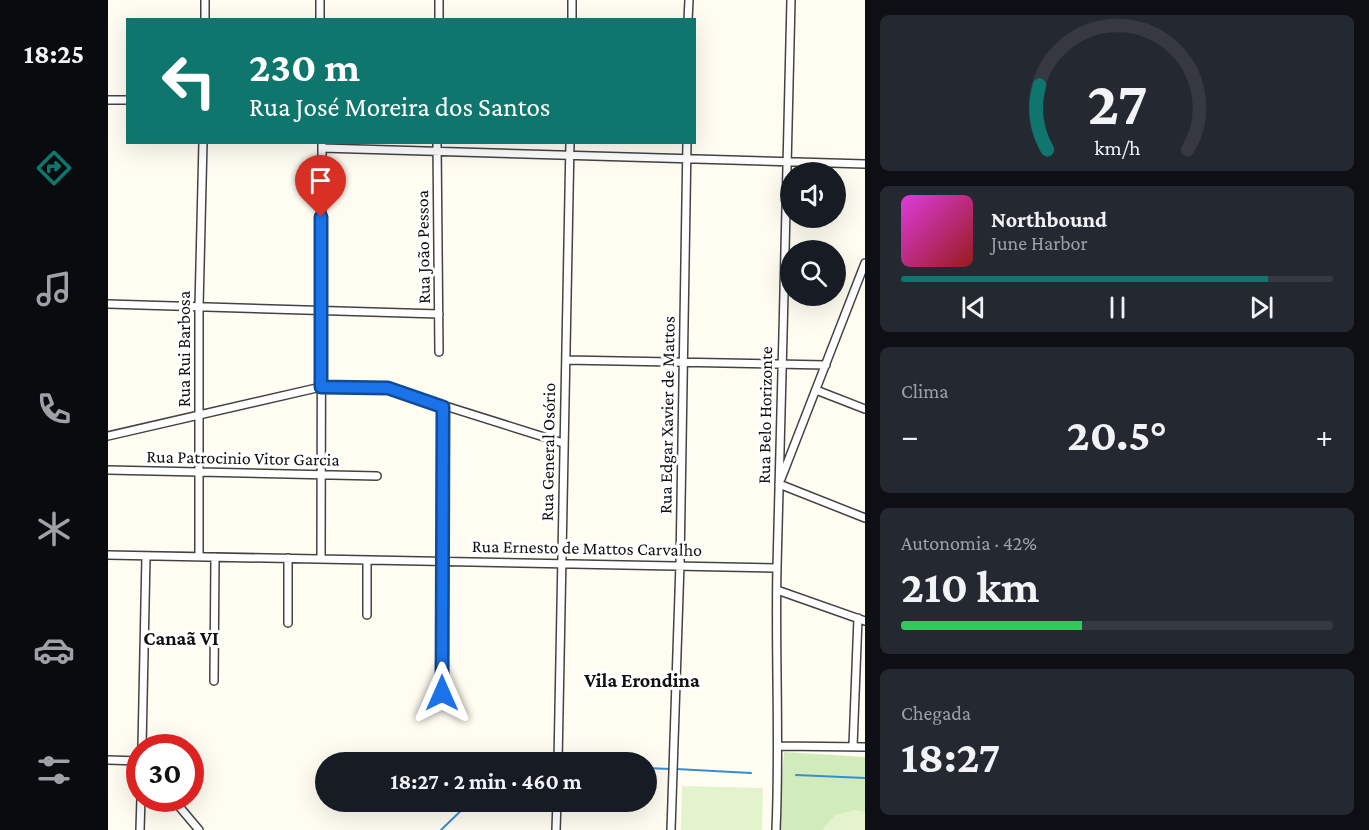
<!DOCTYPE html>
<html lang="pt">
<meta charset="utf-8">
<style>
:root{--surface:#171b24;--page:#242831;--text:#f1f3f6;--muted:#9ea1a6;--line:#363941;--accent:#0f766e}
body{margin:0;font-family:"Crimson Pro",serif;background:var(--page);color:var(--text);height:100vh;display:flex;flex-direction:column;font-size:22px;white-space:nowrap}
*{box-sizing:border-box;margin:0}
p{font-size:20px;color:var(--muted)}
.icon{flex:none;width:33px;height:33px;fill:none;stroke:currentColor;stroke-width:2;stroke-linecap:round;stroke-linejoin:round}
.map{position:relative;flex:1;overflow:hidden}
.drawer{display:flex;flex-direction:column;gap:15px;padding:15px;background:#0d0f14;width:504px}
.drawer>*{flex:none}
.top-card{position:absolute;left:18px;top:18px;width:570px;height:126px;border-radius:0px;box-shadow:0 6px 24px #0002;background:#0f766e;color:#fff;overflow:hidden}
.fabs{position:absolute;left:672px;top:162px;display:grid;gap:12px}
.fabs a{display:grid;place-items:center;width:66px;height:66px;border-radius:50%;background:var(--surface);box-shadow:0 6px 24px #0002;font-size:30px}
.speed{position:absolute;left:18px;top:734px;display:flex;gap:12px;font-size:30px;font-weight:700;text-align:center}
.speed>*{display:grid;place-content:center;width:78px;height:78px;border-radius:50%;background:var(--surface);box-shadow:0 6px 24px #0002;line-height:1}
.speed .limit{border:9px solid #d22;background:#fff;color:#111}
.pin{position:absolute;display:grid;place-items:center;width:51px;height:51px;color:#fff;margin:-62px -26px;border-radius:50% 50% 50% 0;rotate:-45deg;box-shadow:0 0 6px #0007}
.pin .icon{rotate:45deg}
.me{position:absolute;width:66px;margin:-33px;rotate:0deg;stroke-linejoin:round;filter:drop-shadow(0 0 4px #0008)}
.turn{display:flex;align-items:center;gap:21px;height:126px;padding:0 24px;font-size:27px}
.turn .icon{width:78px;height:78px;stroke-width:2.5}
.turn b{display:block;font-size:42px;line-height:51px}
.big{font-size:45px;font-weight:700;line-height:1.1}
.drawer .card{flex:1;display:flex;flex-direction:column;justify-content:center;gap:9px;min-width:0;padding:0 21px;border-radius:9px;background:var(--page)}
.drawer .dial{align-items:center;gap:0}
.dial svg{height:156px;overflow:visible;fill:none;stroke:var(--line);stroke-width:7;stroke-linecap:round;text-anchor:middle}
.dial text{fill:var(--text);stroke:none}
.song{display:flex;align-items:center;gap:18px}
.cover{width:72px;height:72px;border-radius:9px;background:linear-gradient(135deg,hsl(300 70% 55%),hsl(0 70% 35%))}
.played{height:6px;border-radius:3px;background:linear-gradient(90deg,var(--accent) 85%,var(--line) 85%)}
.keys{display:flex;justify-content:space-around;direction:ltr}
.heat{display:flex;justify-content:space-between;align-items:center;font-size:33px;direction:ltr}
.charge{height:9px;border-radius:4px;background:linear-gradient(90deg,#34c759 42%,var(--line) 0)}
.trip{position:absolute;left:207px;top:752px;width:342px;height:60px;border-radius:30px;background:var(--surface);box-shadow:0 6px 24px #0002;font-weight:700;line-height:60px;text-align:center}
main{display:flex;flex:1;min-height:0}
.dock{display:flex;flex-direction:column;width:108px;justify-content:space-around;align-items:center;background:#090b0e;color:var(--muted)}
.dock .icon{width:42px;height:42px}
.dock .on{color:var(--accent)}
.dock b{font-size:27px;color:var(--text)}
.map>svg:first-child{display:block}
</style>
<main>
<nav class="dock">
<b>18:25</b>
<svg class="icon on" aria-label="directions" viewBox="0 0 24 24"><path d="M12 3l9 9-9 9-9-9zM9 14v-3h6M13 9l2 2-2 2"/></svg>
<svg class="icon" aria-label="music" viewBox="0 0 24 24"><path d="M9 18V5l10-2v13"/><circle cx="6" cy="18" r="3"/><circle cx="16" cy="16" r="3"/></svg>
<svg class="icon" aria-label="phone" viewBox="0 0 24 24"><path d="M5 4h4l2 5-3 2q2 4 5 5l2-3 5 2v4C11 20 4 13 5 4z"/></svg>
<svg class="icon" aria-label="climate" viewBox="0 0 24 24"><path d="M12 3v18M4 7l16 10M4 17L20 7"/></svg>
<svg class="icon" aria-label="car" viewBox="0 0 24 24"><path d="M5 17H2v-5l4-1 3-4h7l3 4 3 1v5h-3M9 17h6M6 11h13"/><circle cx="7" cy="17" r="2"/><circle cx="17" cy="17" r="2"/></svg>
<svg class="icon" aria-label="filters" viewBox="0 0 24 24"><path d="M4 7h16M4 17h16"/><circle cx="9" cy="7" r="2"/><circle cx="15" cy="17" r="2"/></svg>
</nav>
<div class="map">
<svg width="757" height="830" viewBox="0 0 757 830">
<rect width="100%" height="100%" fill="#fffdf2"/>
<path fill="#d1ecba" d="M676,752L757,757V830H670Z"/>
<path fill="#e3f3cc" d="M574,786L655,788L654,830H573Z
M747,810L757,812V830H714L727,815Z"/>
<g fill="none" stroke-linecap="round" stroke-linejoin="round">
<path stroke="#398cd3" stroke-width="2" d="M538,768L562,769
M568,769L643,773
M688,775L757,778
M333,830L363,801"/>
<g stroke="#434343" stroke-width="10">
<path id="street" d="M212,0V20
M97,20V0
M331,20V0
M464,20V0
M580,20L581,0
M0,100H20
M329,142L331,352
M214,148L757,164
M0,304L331,314
M458,360L718,365
M708,390L757,409
M0,436L213,387L280,388L455,443
M0,470L269,476
M673,479L757,263
M671,484L757,518
M0,555L669,568
M91,557V307L95,142
M213,559L214,142
M669,590L757,621
M259,615V560
M180,623V558
M106,681L107,557
M334,693L335,407
M671,746L757,747
M745,746L750,618
M34,747L38,556
M0,760L32,761
M450,762L462,142
M64,798L91,830
M32,830L33,798
M448,830L449,801
M563,830L572,564L579,142
M668,830C672,742 667,655 669,567C673,378 680,189 683,0"/>
</g>
<use href="#street" stroke="#fff" stroke-width="7"/>
</g>
<g fill="none" stroke-linecap="round" stroke-linejoin="round">
<g stroke="#114b97" stroke-width="15">
<path id="route" d="M213,217V387L280,388L335,407L334,693"/>
</g>
<use href="#route" stroke="#1a73e8" stroke-width="10"/>
</g>
<g text-anchor="middle" stroke-width="6" stroke-linejoin="round" paint-order="stroke">
<g font-size="18" fill="#101010" stroke="#fff">
<text transform="translate(315 247) rotate(-91)" y="6">Rua João Pessoa</text>
<text transform="translate(76 349) rotate(-90)" y="6">Rua Rui Barbosa</text>
<text transform="translate(559 415) rotate(-89)" y="6">Rua Edgar Xavier de Mattos</text>
<text transform="translate(657 415) rotate(-89)" y="6">Rua Belo Horizonte</text>
<text transform="translate(440 452) rotate(-89)" y="6">Rua General Osório</text>
<text transform="translate(135 458) rotate(1)" y="6">Rua Patrocinio Vitor Garcia</text>
<text transform="translate(479 548) rotate(1)" y="6">Rua Ernesto de Mattos Carvalho</text>
</g>
<g font-size="20" font-weight="bold" fill="#101010" stroke="#fff">
<text x="73" y="645">Canaã VI</text>
<text x="534" y="687">Vila Erondina</text>
</g>
</g>
</svg>
<div class="fabs">
<a><svg class="icon" aria-label="sound" viewBox="0 0 24 24"><path d="M4 9h4l5-4v14l-5-4H4zM17 9q2 3 0 6"/></svg></a>
<a><svg class="icon" aria-label="search" viewBox="0 0 24 24"><circle cx="10" cy="10" r="6"/><path d="M15 15l6 6"/></svg></a>
</div>
<div class="speed"><div class="limit">30</div></div>
<div class="pin" style="left:213px;top:217px;background:#d93025"><svg class="icon" aria-label="arrive" viewBox="0 0 24 24"><path d="M6 21V4h12l-3 4 3 4H6"/></svg></div>
<svg class="me" style="left:334px;top:693px" viewBox="-20 -20 40 40"><path d="M0-17L14 15 0 8-14 15z" fill="#1a73e8" stroke="#fff" stroke-width="4"/></svg>
<div class="trip">18:27 · 2 min · 460 m</div>
<div class="top-card">
<div class="turn"><svg class="icon" aria-label="left" viewBox="0 0 24 24"><path d="M17 20v-9H6M10 6l-5 5 5 5"/></svg><div><b>230 m</b>Rua José Moreira dos Santos</div></div>
</div>
</div>
<section class="drawer">
<div class="card dial"><svg viewBox="0 0 100 80">
<path d="M14 69A42 42 0 1 1 86 69"/>
<path d="M14 69A42 42 0 0 1 10 36" stroke="#0f766e"/>
<text x="50" y="56" font-size="32" font-weight="700">27</text>
<text x="50" y="72" font-size="11">km/h</text>
</svg></div>
<div class="card">
<div class="song"><i class="cover"></i><div><b>Northbound</b><p>June Harbor</p></div></div>
<div class="played"></div>
<div class="keys"><svg class="icon" aria-label="previous" viewBox="0 0 24 24"><path d="M18 5L8 12l10 7zM5 5v14"/></svg><svg class="icon" aria-label="pause" viewBox="0 0 24 24"><path d="M8 5v14M16 5v14"/></svg><svg class="icon" aria-label="next" viewBox="0 0 24 24"><path d="M6 5l10 7-10 7zM19 5v14"/></svg></div>
</div>
<div class="card"><p>Clima</p>
<div class="heat"><a>−</a><b class="big">20.5°</b><a>+</a></div>
</div>
<div class="card"><p>Autonomia · 42%</p><b class="big">210 km</b><div class="charge"></div></div>
<div class="card"><p>Chegada</p><b class="big">18:27</b></div>
</section>
</main>
